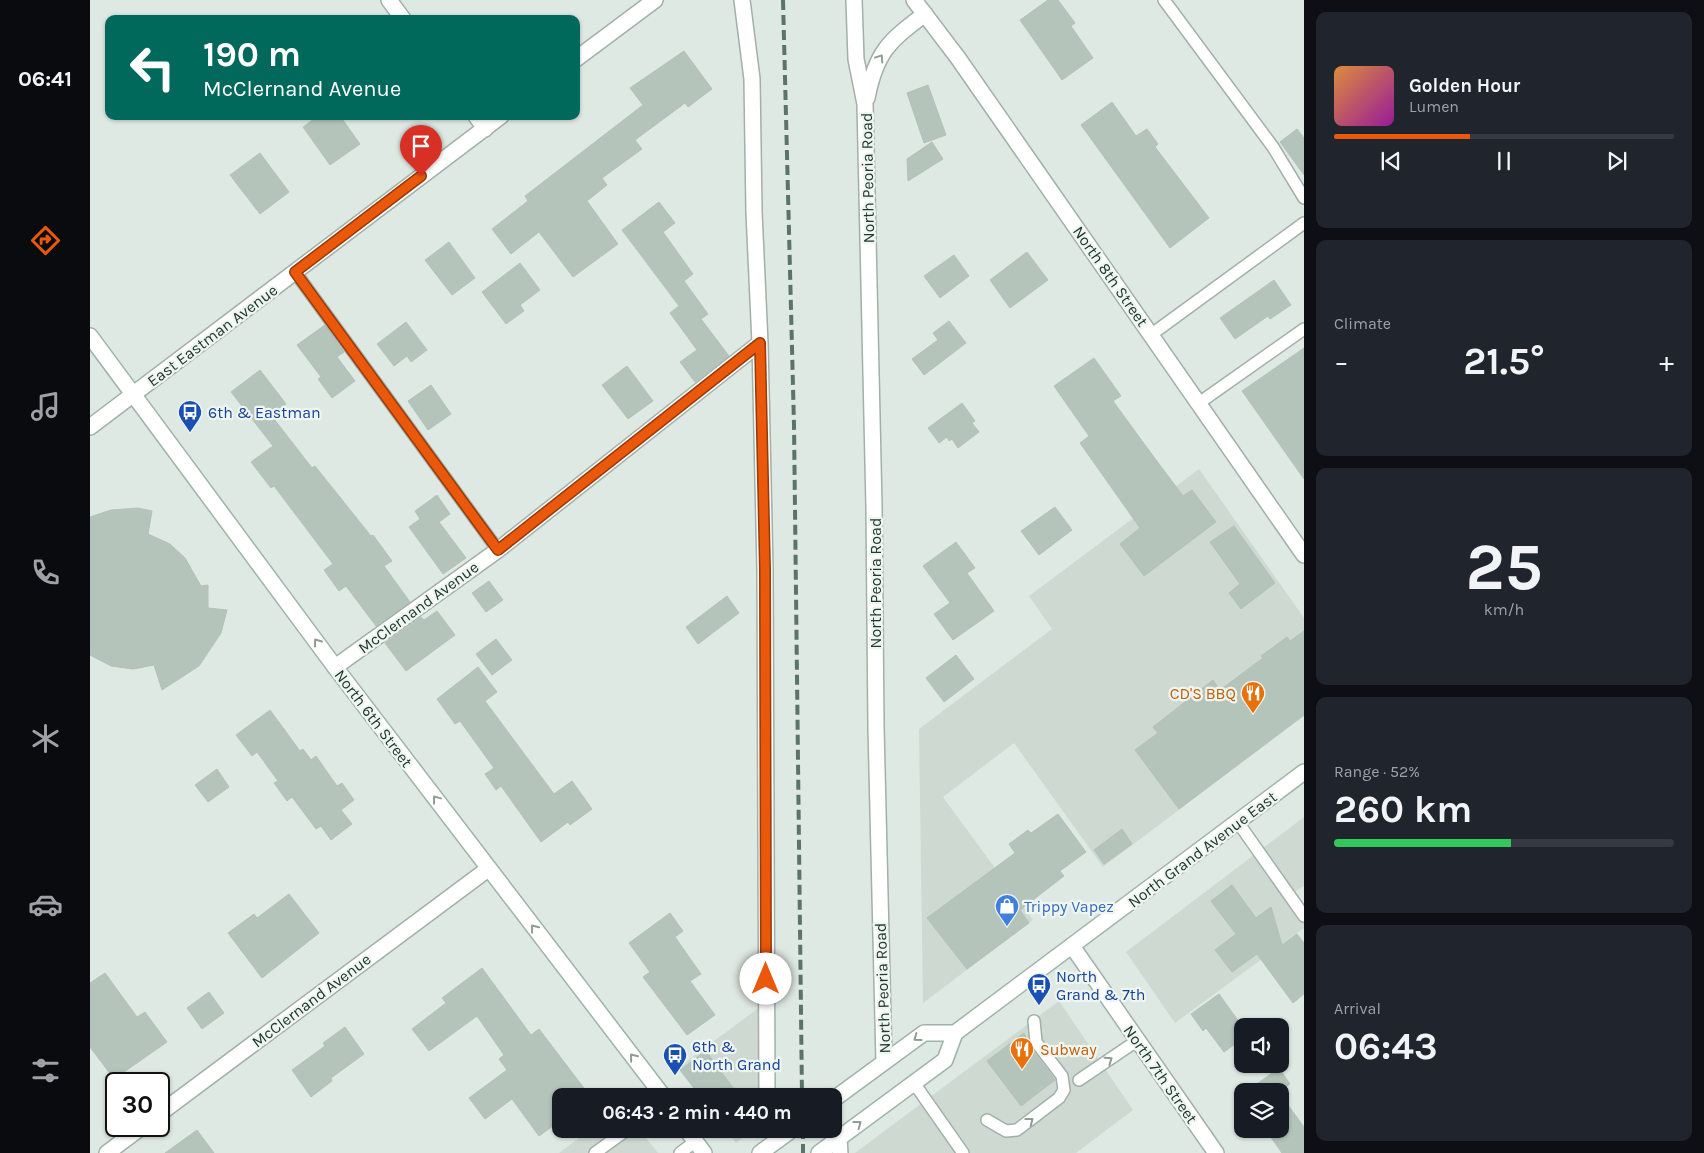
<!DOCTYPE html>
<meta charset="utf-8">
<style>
:root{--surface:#171b24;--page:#20242c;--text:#f1f3f6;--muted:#9ea1a6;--line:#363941;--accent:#ea580c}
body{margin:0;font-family:Karla,sans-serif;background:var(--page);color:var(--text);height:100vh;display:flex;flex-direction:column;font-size:19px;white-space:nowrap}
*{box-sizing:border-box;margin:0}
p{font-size:16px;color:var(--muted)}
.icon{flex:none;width:28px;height:28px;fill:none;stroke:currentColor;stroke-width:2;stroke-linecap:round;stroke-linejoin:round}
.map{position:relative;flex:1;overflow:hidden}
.sheet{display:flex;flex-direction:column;gap:12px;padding:12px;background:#0d0f14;width:400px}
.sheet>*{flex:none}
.top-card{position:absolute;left:15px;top:15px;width:475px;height:105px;border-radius:10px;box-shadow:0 1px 4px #0004;background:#00695c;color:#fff;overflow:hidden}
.buttons{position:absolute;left:1144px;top:1018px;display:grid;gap:10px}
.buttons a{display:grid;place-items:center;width:55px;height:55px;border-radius:10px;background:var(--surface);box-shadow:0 1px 4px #0004;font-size:25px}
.speed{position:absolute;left:15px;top:1072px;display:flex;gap:10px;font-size:25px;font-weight:700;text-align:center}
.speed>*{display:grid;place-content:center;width:65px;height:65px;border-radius:50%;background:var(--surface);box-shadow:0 1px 4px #0004;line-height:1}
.speed .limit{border:2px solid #111;border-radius:8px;background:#fff;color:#111}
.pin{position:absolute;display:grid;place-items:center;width:42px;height:42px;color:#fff;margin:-51px -21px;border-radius:50% 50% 50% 0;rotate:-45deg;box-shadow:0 0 5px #0007}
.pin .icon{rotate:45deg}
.me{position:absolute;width:55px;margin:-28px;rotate:0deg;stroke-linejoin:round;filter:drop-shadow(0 0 4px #0008)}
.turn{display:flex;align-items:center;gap:18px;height:105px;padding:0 15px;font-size:22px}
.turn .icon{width:65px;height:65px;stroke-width:2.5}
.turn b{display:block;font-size:35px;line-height:42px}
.big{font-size:38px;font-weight:700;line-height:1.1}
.sheet .widget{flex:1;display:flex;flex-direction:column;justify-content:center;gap:8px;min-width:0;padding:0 18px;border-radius:10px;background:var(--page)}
.sheet .dial{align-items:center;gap:0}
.dial b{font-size:65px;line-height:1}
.song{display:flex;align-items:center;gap:15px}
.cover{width:60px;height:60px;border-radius:8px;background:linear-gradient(135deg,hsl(30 70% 55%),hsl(300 70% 35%))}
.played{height:5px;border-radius:2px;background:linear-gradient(90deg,var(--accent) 40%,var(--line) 40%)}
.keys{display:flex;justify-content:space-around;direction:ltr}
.heat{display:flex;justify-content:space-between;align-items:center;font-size:28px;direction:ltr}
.charge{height:8px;border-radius:4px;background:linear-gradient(90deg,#34c759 52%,var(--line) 0)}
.trip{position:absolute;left:462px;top:1088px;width:290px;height:50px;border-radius:10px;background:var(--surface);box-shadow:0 1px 4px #0004;font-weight:700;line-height:50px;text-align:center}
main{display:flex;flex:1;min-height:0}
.tabs{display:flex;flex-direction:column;width:90px;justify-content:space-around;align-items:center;background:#090b0e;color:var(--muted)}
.tabs .icon{width:35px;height:35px}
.tabs .active{color:var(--accent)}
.tabs b{font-size:22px;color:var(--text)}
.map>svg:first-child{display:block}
</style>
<main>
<nav class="tabs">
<b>06:41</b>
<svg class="icon active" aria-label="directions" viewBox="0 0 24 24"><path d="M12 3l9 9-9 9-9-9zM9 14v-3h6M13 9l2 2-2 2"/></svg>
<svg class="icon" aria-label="music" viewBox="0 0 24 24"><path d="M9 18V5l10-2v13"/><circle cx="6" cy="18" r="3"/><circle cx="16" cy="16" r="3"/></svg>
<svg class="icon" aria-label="phone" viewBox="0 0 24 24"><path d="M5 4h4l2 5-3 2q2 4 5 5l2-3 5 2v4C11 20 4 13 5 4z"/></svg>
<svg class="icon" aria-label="climate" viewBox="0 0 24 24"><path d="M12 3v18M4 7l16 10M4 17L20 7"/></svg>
<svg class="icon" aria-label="car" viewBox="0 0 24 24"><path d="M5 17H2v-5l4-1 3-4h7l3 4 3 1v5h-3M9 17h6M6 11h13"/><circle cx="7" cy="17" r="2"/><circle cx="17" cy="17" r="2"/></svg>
<svg class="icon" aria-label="filters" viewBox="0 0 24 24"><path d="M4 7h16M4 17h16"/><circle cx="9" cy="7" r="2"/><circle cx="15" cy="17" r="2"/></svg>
</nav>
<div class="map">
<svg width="1214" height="1153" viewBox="0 0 1214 1153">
<rect width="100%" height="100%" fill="#dfe9e3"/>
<path fill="#cdd9d1" d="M1109,469L1214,618V716L1013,867L924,743L853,797L943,920L833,1003L829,729L962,629L939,596Z
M1214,817V886L1204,892L1214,906V928L1085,1023L1036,952Z
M969,1001L1043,1110L986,1153H765Z
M670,1007V1096H611L589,1067Z
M501,1129H549L568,1153H469Z
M635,1129H665L646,1143Z"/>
<path fill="#b4c4bb" stroke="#b2c2b8" d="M958,0H968L985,23L981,26L1003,58L972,80L930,20Z
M594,51L622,89L598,107L595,103L545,140L552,149L512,178L517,185L497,201L528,244L483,277L449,232L421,254L402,229L438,201L435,196L553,105L540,88Z
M838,85L856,135L834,143L817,93Z
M1022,102L1046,136L1057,129L1068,144L1065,147L1119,218L1080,248L991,125Z
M228,116H250L270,144L240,165L213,127Z
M1207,129L1214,138V175L1190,142Z
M842,142L853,159L818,181L817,159Z
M170,153L199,192L170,214L140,175Z
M569,202L585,223L573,232L603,274L594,281L618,314L611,319L639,356L605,382L590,362L607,350L580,313L589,306L532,230Z
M359,242L385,278L362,295L335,260Z
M937,252L958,280L920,308L900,280Z
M864,255L879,276L850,298L834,276Z
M430,263L450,290L430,305L434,311L416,324L392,292Z
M1184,280L1201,305L1180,319L1178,316L1145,339L1130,318Z
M859,321L876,343L834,375L822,359L848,340L843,333Z
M316,322L337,350L321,362L317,356L304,366L287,344Z
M235,325L254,352L247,357L265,381L242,398L228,379L231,377L207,345Z
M1214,348V479L1152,391Z
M1004,358L1031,396L1023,401L1055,445L1093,496L1102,490L1126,522L1054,576L1030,544L1050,528L990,443L999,436L964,386Z
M537,366L563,401L538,419L512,385Z
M170,370L196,404L181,415L222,468L225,466L281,536L283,535L302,561L294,566L320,602L286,626L256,586L249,591L234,570L243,564L184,486L181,488L161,462L183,446L141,392Z
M341,385L361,414L338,430L318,401Z
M872,403L885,421L882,423L889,432L868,448L862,439L859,441L857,437L849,443L838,428Z
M347,495L360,514L349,522L376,558L353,574L319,527L330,519L325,511Z
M965,507L982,530L949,555L931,531Z
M48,508L62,511L58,534L80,544L95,558L111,586L118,585V608L137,610L131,633L109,666L72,690L64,665L43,669L21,666L0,655V517L21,510Z
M1144,526L1185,583L1151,609L1139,593L1150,584L1120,542Z
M866,542L885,568L877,573L904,611L863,640L844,614L860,603L833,566Z
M399,581L413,600L396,612L382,593Z
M637,596L649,613L608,644L596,627Z
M347,611L365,635L316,671L295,643L331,617L334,620Z
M1214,631V715L1089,809L1045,750L1068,733L1063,727L1123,680L1130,690L1173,658L1171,656L1197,637L1200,641Z
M406,639L422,660L402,675L386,654Z
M866,655L884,679L854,702L836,678Z
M388,667L407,692L395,701L464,794L482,781L502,809L480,825L478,822L451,842L411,786L406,790L395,774L404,768L370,721L365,724L347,699Z
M180,710L210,751L213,749L221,760L226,756L247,786L252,783L264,800L251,810L262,824L241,840L231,826L226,829L202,797L197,801L184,783L188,781L167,752L162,756L146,735Z
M127,769L139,787L118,802L105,785Z
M968,814L996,852L970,871L974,876L930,910L939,923L877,969L837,918L925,853L919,844L938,830L941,833Z
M1032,829L1042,844L1014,864L1004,850Z
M1142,885L1166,918L1181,907L1192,945L1207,934L1214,943V994L1203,1003L1167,954L1142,972L1125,950L1146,934L1121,901Z
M199,894L229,933L172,978L138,933L164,914L167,918Z
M580,913L593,931L585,937L611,974L600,981L625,1015L597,1035L553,977L560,972L539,943Z
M392,968L441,1035L449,1029L500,1096H471V1120L449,1136L422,1099L395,1119L379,1098L417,1070L409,1059L414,1055L387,1016L339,1051L322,1029L356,1003L352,998Z
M15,973L47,1017L55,1012L77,1042L24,1079L0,1047V983Z
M119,992L134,1013L112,1029L97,1008Z
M1129,994L1152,1026V1039L1134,1052L1116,1028L1113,1031L1101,1014Z
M255,1027L274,1054L241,1078L242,1081L221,1097L202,1070L235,1046L233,1043Z
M934,1033L940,1047L965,1080L931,1106L897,1061Z
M616,1051L649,1096H610L590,1070Z
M1189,1068L1200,1084L1190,1091H1157Z
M1190,1094L1214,1127V1153H1192L1175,1129H1190Z
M107,1130L124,1153H75Z"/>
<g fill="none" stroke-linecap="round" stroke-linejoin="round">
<g stroke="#a2b0a9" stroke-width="14">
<path id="lane" d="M1074,0L1183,147L1214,198
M205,272L408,550
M1062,334L1214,223
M1109,403L1214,329
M1147,821L1214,916
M989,1080L1048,1040
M824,1083L873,1153
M897,1120L916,1131L927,1130L969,1098L974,1090L972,1076L946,1042L944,1021
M505,1153L538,1129
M590,1153L606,1141"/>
</g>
<g stroke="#a2b0a9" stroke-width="18">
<path id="street" d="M299,0L313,19
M652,0L662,79L664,212L670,343L675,570L677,1096
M764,0L766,59L775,104L784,507L786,727L794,1062
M824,0L868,58L1214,555
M486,59L565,0
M777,98C786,52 799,41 835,14
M386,116L395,129
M0,427L411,116
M245,667L408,550L670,343
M982,946L1126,1153
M69,1114L398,869
M749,1138L750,1153
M17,1153L53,1126"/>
</g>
<g stroke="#9fb4a8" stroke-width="18">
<path id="secondary" d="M0,336L245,667L573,1096
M744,1099L834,1033H865
M596,1129L614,1153
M670,1153L703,1129
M729,1153L855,1060L865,1033L1214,772"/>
</g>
<use href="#lane" stroke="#fff" stroke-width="11"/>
<use href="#street" stroke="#fff" stroke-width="15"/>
<use href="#secondary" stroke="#fff" stroke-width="15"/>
<path stroke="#5b7469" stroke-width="4" stroke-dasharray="10 5" stroke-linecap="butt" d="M693,0L704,425L712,1096
M713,1129V1153"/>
</g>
<defs><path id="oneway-chevron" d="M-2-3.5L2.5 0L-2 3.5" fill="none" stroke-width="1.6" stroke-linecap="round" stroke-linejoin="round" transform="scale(1.25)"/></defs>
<g stroke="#909c96">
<use href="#oneway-chevron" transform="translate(790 58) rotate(-56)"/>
<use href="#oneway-chevron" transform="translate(227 642) rotate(-126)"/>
<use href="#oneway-chevron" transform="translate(346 799) rotate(-127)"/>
<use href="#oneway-chevron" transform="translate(444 928) rotate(-128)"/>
<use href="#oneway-chevron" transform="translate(827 1038) rotate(144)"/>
<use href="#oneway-chevron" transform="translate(543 1057) rotate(-128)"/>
<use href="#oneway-chevron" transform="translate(1019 1060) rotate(-34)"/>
<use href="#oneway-chevron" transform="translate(940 1121) rotate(-37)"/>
<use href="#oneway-chevron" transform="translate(768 1124) rotate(-37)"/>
</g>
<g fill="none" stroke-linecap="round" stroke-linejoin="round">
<g stroke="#983908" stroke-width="12">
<path id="route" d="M331,176L205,272L408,550L670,343L675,570L676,979"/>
</g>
<use href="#route" stroke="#ea580c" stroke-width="9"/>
</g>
<defs>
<g id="bus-pin" transform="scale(1.25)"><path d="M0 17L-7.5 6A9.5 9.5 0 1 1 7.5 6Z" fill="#1a4fb4" stroke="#eff6f1"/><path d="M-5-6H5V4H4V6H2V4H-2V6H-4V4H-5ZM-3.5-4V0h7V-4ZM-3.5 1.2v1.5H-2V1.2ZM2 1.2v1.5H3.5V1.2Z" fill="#fff"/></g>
<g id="restaurant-pin" transform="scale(1.25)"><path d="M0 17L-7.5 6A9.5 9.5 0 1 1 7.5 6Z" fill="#e8710a" stroke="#eff6f1"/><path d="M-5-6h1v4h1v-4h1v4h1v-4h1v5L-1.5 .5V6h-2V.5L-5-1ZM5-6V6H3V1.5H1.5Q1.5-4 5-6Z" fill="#fff"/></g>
<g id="shop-pin" transform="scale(1.25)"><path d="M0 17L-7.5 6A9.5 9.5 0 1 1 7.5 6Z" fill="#3f7fe0" stroke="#eff6f1"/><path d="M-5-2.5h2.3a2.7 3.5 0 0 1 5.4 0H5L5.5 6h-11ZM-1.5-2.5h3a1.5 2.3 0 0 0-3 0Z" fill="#fff"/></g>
</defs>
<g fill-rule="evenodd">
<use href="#bus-pin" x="100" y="412"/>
<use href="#restaurant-pin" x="1163" y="693"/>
<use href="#shop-pin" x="917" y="906"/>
<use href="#bus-pin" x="949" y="985"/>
<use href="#restaurant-pin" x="932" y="1049"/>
<use href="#bus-pin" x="585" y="1055"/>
</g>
<g text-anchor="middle" stroke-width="4.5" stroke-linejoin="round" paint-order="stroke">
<g font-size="16" fill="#21382e" stroke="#eff6f1">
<text transform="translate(777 178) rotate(-91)" y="6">North Peoria Road</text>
<text transform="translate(1021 276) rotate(55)" y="6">North 8th Street</text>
<text transform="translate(122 335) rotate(-37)" y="6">East Eastman Avenue</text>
<text transform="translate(785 583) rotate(-90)" y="6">North Peoria Road</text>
<text transform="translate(328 607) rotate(-36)" y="6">McClernand Avenue</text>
<text transform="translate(284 718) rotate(53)" y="6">North 6th Street</text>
<text transform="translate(1112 849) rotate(-37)" y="6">North Grand Avenue East</text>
<text transform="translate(792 988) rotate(-92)" y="6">North Peoria Road</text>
<text transform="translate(221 1000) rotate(-37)" y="6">McClernand Avenue</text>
<text transform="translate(1071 1074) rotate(55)" y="6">North 7th Street</text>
</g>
<g font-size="16" fill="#164399" stroke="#eff6f1" text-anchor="start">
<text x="118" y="418">6th &amp; Eastman</text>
<text x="966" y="982">North<tspan x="966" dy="18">Grand &amp; 7th</tspan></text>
<text x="602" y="1052">6th &amp;<tspan x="602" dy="18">North Grand</tspan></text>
</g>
<g font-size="16" fill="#c56008" stroke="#eff6f1" text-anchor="end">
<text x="1146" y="699">CD'S BBQ</text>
<text x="950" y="1055" text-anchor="start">Subway</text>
</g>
<g font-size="16" fill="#366cbe" stroke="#eff6f1" text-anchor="start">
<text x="934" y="912">Trippy Vapez</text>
</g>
</g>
</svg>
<div class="buttons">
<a><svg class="icon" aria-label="sound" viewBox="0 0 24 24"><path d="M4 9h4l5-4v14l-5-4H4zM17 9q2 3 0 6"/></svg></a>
<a><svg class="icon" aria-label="layers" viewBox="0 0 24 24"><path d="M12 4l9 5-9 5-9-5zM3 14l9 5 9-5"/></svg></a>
</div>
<div class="speed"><div class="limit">30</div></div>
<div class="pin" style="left:331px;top:176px;background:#d93025"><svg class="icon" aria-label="arrive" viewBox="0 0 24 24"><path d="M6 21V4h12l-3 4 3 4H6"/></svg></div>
<svg class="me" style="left:676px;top:979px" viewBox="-20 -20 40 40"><circle r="19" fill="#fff"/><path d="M0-13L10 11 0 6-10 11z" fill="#ea580c"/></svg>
<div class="trip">06:43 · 2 min · 440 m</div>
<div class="top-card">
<div class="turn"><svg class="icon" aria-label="left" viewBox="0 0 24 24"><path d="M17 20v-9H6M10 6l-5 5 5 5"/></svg><div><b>190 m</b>McClernand Avenue</div></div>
</div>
</div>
<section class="sheet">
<div class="widget">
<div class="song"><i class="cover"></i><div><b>Golden Hour</b><p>Lumen</p></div></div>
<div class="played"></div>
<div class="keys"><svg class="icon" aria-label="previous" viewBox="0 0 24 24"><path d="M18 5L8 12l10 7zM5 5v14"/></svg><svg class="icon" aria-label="pause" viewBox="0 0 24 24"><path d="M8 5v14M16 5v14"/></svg><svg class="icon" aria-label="next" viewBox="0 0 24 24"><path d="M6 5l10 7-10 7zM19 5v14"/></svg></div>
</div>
<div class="widget"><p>Climate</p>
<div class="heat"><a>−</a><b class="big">21.5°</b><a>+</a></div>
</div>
<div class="widget dial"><b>25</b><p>km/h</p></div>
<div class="widget"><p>Range · 52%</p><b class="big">260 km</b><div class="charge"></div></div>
<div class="widget"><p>Arrival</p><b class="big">06:43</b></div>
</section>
</main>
